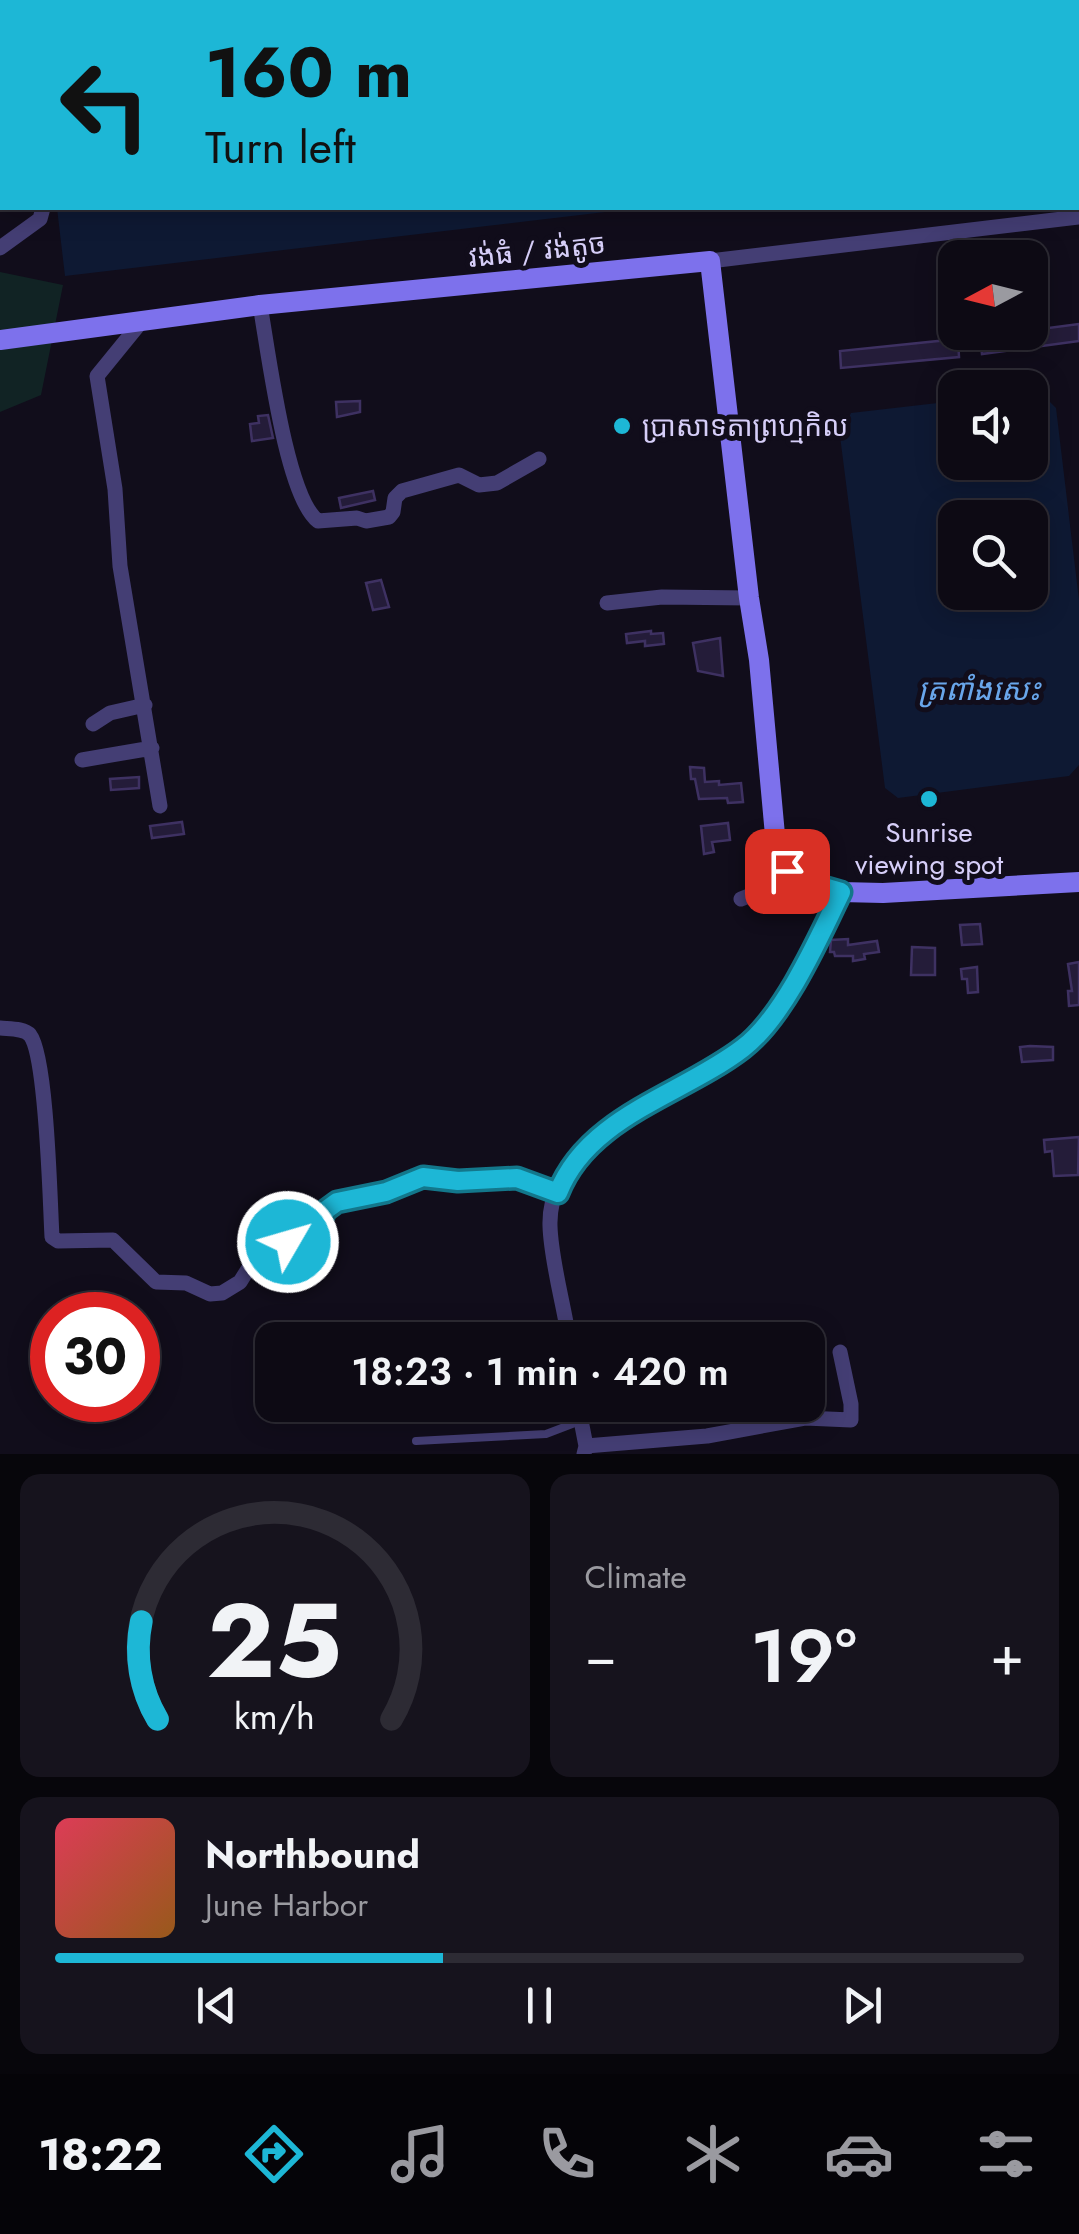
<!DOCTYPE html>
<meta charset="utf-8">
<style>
:root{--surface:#0d0a14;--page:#16131d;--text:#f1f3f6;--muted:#9a9aa0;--line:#2d2b34;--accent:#1db7d6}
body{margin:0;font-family:Jost,"Noto Sans Khmer",sans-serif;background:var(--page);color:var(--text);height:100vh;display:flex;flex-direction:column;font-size:38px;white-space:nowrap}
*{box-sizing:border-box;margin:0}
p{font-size:32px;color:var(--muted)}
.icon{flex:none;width:55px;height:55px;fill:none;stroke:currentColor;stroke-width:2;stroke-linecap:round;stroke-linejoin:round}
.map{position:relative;height:1454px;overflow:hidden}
.sheet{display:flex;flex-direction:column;gap:20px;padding:20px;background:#07060b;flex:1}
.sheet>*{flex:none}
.guide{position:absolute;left:0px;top:0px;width:1080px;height:210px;box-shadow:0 5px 25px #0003,0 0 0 2px var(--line);background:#1db7d6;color:#111;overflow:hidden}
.needle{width:65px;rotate:263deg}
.controls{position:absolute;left:938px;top:240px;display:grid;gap:20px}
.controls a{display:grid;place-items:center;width:110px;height:110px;border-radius:20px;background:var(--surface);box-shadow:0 5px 25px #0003,0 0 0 2px var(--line);font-size:50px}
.speed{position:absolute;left:30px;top:1292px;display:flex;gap:20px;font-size:50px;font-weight:700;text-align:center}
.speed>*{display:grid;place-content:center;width:130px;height:130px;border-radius:50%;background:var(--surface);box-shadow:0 5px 25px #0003,0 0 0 2px var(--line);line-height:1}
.speed .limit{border:15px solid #d22;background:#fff;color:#111}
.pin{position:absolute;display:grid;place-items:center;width:85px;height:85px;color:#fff;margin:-42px;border-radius:20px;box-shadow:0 5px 15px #0006}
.me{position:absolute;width:110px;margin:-55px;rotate:52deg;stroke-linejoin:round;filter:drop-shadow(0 0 8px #0008)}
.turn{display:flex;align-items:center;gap:35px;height:210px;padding:0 40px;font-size:45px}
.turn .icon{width:130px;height:130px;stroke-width:2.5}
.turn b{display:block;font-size:70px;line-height:85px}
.big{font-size:75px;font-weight:600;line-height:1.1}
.sheet .tile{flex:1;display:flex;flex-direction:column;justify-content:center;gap:15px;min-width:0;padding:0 35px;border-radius:20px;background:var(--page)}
.sheet .dial{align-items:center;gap:0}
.dial svg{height:260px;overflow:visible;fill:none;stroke:var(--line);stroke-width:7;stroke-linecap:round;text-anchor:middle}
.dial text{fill:var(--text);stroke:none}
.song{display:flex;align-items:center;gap:30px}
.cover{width:120px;height:120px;border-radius:15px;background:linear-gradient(135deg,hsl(350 70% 55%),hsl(30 70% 35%))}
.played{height:10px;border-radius:5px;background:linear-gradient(90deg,var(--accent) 40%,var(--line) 40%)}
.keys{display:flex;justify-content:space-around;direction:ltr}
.heat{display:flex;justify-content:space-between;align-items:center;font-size:55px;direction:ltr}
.sheet .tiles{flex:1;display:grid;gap:20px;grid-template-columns:1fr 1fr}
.tile:last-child{grid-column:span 2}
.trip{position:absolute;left:255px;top:1322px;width:570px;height:100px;border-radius:20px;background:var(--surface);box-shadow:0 5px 25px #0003,0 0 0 2px var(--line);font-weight:600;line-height:100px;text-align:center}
.tabs{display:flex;height:160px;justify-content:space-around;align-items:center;background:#050408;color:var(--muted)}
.tabs .icon{width:70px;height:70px}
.tabs .selected{color:var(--accent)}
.tabs b{font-size:45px;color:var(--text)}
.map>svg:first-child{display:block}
</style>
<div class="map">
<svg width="1079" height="1454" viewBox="0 0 1079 1454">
<rect width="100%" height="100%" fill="#110d1b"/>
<path fill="#112324" d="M0,272L63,285L41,395L0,412Z"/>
<path fill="#0e1933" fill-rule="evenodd" d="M34,0H1079V155L1078,2Z
M57,208H639L65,276Z
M1040,392L1056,408L1079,600V765L1069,776L898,798L885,788L840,436L851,413L955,401V462H1030V393ZM955,518H1030V592H955Z"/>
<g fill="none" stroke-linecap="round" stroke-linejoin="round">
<path stroke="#0e1933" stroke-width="4" d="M0,172H2"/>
</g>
<path fill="#241c39" stroke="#3e3162" stroke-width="2.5" d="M1079,324V341L982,354L980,337Z
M958,339L959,357L841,368L840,351Z
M360,401V412L337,417L336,402Z
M268,415L273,438L252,441L250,424L259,423L258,416Z
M373,491L375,500L341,508L339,498Z
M381,580L389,607L373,610L366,583Z
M651,631V634L663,633L664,644L645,646V641L627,643L626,634Z
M720,638L723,676L698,671L693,643Z
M690,767L704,768L705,782L719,781V785L741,783L743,802L728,803L727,798L699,799L695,779H691Z
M139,777V788L111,790L110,779Z
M182,822L184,834L152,838L150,826Z
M728,823L730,840L712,842L714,852L704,854L701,826Z
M980,924L982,944L962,945L960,925Z
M848,939V945L877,941L879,952L864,954L865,959L853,961V956H835L834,952H830L831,940Z
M912,947L935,948V975H911Z
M1079,962V1005L1069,1006L1068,991H1072L1068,964Z
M977,967L978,992L968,993L967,979H962L961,969Z
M1030,1046L1053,1047V1060L1022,1062L1020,1047Z
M1079,1137L1078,1175L1054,1176L1052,1151L1045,1152L1044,1140Z"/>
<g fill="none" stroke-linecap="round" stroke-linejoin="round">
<path stroke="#443e74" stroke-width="8" d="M416,1441L546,1434L580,1421"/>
<path stroke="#443e74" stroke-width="15" d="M28,0V2
M0,248L40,219L43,208
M710,261L1079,217
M260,305C268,349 286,497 318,521L357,518L366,521L389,517L393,512L395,498L402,491L459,475L479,485L497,483L539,459
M141,322L97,376L115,489L120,566L160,806
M607,603L662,597L749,598
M93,724L110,713L145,705
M82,760L152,748
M741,899L797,877
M0,1028C9,1029 24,1028 30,1035C47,1057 50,1203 52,1237L58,1241L113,1240L156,1282L186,1283L210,1294L222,1293L240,1282L255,1258L269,1246L315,1231L326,1210L337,1202L386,1192L423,1177L458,1181L517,1178L558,1193
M569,1340C564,1305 551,1261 550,1226C547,1131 684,1096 744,1047C785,1014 819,939 841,892
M578,1405L586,1446L584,1454
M586,1446L707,1436L805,1418L851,1420V1404L840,1352"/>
<path stroke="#7d71ec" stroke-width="20" d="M0,340L260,305L710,261L749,598L759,660L776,846L792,874L822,888L841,892L883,893L1079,882"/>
</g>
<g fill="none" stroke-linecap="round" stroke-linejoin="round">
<g stroke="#13778b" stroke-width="25">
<path id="route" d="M288,1242L315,1231L326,1210L337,1202L386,1192L423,1177L458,1181L517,1178L558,1193C588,1116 682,1095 743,1048C784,1017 819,938 841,892L803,881L787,871"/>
</g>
<use href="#route" stroke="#1db7d6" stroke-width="18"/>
</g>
<g fill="#1db7d6" stroke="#110d1b" stroke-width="4">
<circle cx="622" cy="426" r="10"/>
<circle cx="929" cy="799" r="10"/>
</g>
<g text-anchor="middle" stroke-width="10" stroke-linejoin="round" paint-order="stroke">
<g font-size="28" fill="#d6cef8" stroke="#110d1b">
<text transform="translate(537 250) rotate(-6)" y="10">វង់ធំ / វង់តូច</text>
</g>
<g font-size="28" fill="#d6cef8" stroke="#110d1b" text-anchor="start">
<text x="642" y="436">ប្រាសាទតាព្រហ្មកិល</text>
<text x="929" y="842" text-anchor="middle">Sunrise<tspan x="929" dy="32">viewing spot</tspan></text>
</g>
<g font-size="30" font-style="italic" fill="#69a6eb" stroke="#110d1b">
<text x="979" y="700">ត្រពាំងសេះ</text>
</g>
</g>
</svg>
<div class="controls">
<a><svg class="needle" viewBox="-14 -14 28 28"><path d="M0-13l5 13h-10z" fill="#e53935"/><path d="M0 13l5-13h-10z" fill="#9a9aa0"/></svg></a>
<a><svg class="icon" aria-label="sound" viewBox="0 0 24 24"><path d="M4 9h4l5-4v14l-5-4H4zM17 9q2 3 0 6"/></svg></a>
<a><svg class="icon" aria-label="search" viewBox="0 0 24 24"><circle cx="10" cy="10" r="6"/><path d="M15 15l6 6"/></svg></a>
</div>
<div class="speed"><div class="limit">30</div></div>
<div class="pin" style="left:787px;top:871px;background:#d93025"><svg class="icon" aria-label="arrive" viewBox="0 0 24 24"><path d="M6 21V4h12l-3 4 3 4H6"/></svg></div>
<svg class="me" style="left:288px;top:1242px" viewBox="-20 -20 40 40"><circle r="17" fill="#1db7d6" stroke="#fff" stroke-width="3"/><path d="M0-11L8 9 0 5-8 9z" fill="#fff"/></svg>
<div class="trip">18:23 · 1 min · 420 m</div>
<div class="guide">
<div class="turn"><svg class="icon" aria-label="left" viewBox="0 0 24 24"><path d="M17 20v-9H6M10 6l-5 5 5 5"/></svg><div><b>160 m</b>Turn left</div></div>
</div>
</div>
<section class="sheet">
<div class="tiles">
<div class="tile dial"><svg viewBox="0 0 100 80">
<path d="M14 69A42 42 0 1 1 86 69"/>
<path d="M14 69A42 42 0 0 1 9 39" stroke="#1db7d6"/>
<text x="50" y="56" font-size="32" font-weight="700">25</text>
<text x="50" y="72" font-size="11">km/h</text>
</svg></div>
<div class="tile"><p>Climate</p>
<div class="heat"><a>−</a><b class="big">19°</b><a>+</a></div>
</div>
<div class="tile">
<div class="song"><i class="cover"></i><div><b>Northbound</b><p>June Harbor</p></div></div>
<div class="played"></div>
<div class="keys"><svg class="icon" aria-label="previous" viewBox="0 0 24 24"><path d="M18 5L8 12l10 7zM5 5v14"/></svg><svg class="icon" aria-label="pause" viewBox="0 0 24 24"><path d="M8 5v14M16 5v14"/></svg><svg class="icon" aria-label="next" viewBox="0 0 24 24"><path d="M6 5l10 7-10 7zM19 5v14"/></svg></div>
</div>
</div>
</section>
<nav class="tabs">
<b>18:22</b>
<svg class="icon selected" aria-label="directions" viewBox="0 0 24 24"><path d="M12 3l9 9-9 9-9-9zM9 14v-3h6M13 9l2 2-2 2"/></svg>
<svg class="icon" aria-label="music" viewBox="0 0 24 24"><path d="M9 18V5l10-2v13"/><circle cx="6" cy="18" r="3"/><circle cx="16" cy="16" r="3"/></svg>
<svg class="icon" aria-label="phone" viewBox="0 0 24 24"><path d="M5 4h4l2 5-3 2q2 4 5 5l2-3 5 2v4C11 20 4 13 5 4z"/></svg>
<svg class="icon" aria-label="climate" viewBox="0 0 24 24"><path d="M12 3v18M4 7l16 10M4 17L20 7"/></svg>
<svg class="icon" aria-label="car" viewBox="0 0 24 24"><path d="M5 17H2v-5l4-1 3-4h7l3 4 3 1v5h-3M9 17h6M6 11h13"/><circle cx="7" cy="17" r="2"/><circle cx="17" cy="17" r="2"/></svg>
<svg class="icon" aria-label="filters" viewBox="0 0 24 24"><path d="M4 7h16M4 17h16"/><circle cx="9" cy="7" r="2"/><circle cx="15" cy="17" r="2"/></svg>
</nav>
